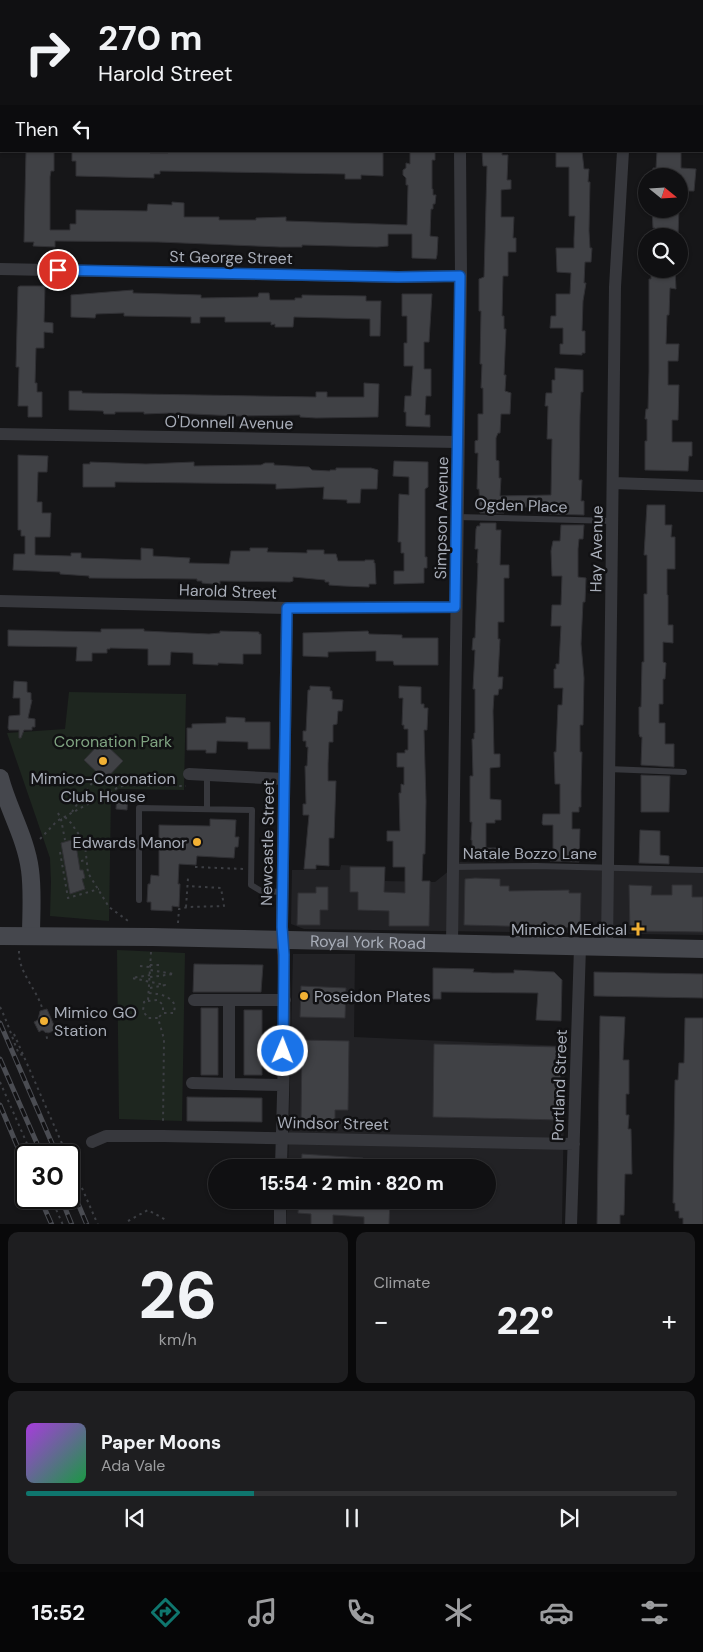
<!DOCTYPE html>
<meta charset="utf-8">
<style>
:root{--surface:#101012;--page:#1e1e20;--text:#f1f3f6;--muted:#9c9d9f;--line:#303032;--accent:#0f766e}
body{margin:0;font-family:"DM Sans",sans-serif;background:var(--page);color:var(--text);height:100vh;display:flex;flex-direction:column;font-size:19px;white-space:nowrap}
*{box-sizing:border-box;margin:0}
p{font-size:16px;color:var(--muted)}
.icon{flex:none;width:28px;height:28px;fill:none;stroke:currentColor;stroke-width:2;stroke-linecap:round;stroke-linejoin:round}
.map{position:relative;height:1224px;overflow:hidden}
.panel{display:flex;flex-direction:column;gap:8px;padding:8px;background:#09090a;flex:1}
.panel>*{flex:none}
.top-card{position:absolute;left:0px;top:0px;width:704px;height:152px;box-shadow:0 1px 4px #0004,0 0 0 1px var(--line);background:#101012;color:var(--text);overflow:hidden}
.needle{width:32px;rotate:108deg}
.fabs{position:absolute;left:638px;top:168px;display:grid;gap:10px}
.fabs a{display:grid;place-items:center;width:50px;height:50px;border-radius:50%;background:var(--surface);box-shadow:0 1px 4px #0004,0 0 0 1px var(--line);font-size:25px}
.speed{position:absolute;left:15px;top:1144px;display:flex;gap:10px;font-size:25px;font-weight:700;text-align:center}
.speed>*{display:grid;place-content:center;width:65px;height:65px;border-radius:50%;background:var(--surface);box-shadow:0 1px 4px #0004,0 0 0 1px var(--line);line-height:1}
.speed .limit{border:2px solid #111;border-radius:8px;background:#fff;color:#111}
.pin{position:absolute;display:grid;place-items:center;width:42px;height:42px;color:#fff;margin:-21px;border:2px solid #fff;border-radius:50%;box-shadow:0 1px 5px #0007}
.me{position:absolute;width:55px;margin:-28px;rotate:1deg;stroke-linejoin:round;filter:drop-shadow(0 0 4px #0008)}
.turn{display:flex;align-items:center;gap:18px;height:105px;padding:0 15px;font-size:22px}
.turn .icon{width:65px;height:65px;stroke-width:2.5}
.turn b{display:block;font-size:35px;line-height:42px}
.then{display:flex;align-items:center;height:48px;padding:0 15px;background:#0003;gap:10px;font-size:19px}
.big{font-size:38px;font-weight:700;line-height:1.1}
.panel .widget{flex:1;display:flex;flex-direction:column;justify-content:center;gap:8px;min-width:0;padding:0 18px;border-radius:10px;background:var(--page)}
.panel .dial{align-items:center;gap:0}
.dial b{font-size:65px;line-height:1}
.song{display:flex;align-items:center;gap:15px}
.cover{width:60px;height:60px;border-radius:8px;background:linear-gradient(135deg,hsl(280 70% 55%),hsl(140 70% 35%))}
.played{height:5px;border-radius:2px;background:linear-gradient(90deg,var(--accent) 35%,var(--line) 35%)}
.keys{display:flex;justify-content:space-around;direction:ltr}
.heat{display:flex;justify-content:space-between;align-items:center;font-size:28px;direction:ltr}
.panel .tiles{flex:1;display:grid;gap:8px;grid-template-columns:1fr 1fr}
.widget:last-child{grid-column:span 2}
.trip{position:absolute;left:208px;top:1159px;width:288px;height:50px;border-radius:25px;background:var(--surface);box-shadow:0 1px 4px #0004,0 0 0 1px var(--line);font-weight:700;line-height:50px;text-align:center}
.dock{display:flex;height:80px;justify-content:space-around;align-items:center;background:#060607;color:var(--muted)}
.dock .icon{width:35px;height:35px}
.dock .current{color:var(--accent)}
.dock b{font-size:22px;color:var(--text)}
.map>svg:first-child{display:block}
</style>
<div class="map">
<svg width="703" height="1225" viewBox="0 0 703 1225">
<rect width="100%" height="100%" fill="#161618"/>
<path fill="#222225" d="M460,862L703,870V935L304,929L291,924L292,870H340L341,865L385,867V881L435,882Z
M293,954H355L354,1037L565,1046L562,1224L286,1225L287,1200H486V1168L288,1167Z"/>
<path fill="#1e261f" d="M69,692L186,694L184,790L119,789L111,795L109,921L50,916L51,882L50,858L7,733L65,729Z
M117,950L185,953L182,1121L119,1119Z"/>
<path fill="#404145" stroke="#303034" d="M26,151H54V171H51L50,177V230H70V224H76V210L147,211L148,204L172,205V202L184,203V217H219V220H256V218L286,217V221L407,225L408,185H406V178L403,175V170L406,168V163L410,164V151H435V160H432V189H433V195H436L435,204H433V209H431L430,236L438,237L437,255L436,259L412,258V234H388V246L377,247L302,245V247H280L158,242L55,241V247L33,246L34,242H24Z
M72,151H150V153H168V151H383V176L361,175V179H345V174L160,171V174H154V178L76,176V161H72Z
M482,151H502V155H508L507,180H511V189L501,190V217H514L513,238H516V252H508V276H503L502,316H504V329H506L504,375H506L505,391L511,393L510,414H501L500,433H498L496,438V460L499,461V478H501L500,496L551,495L552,439H547L548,406H545L546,393H552V380H555V368L583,370V392H581L580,415L579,480H582L581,501H584V515L549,514V507H516V509H504V513H480L479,489H477L478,453H475V441L478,440V414H483V388H481L482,364H480L481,311H479V279L484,277L487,166H483Z
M556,151H582L584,169H589L588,182H590L589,231L590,248H592L591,262H585L584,283H586L583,301L582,331H585V353H582V355L560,354V344H563V328H550L551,316H556V294H570L571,273L557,272L556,248H574V238L575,216H569V167H556Z
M657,151H681V168L696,169L694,191H679V176H653V168H656Z
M652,209H679L678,236H655V228H653Z
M651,269H675L676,289L670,288L669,315H667L666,344H679L678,361H668V385H679L678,420H672V442H692V456H689L688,471L645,470V441H647V419H645L646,409H648L649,371V279H651Z
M20,286H45L44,322L53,323V333L44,332V348H36L35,383H37V392H42V417H28V406H18L19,367H16L18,287Z
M133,290V293L201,295V298L258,297L259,293H269L270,300H295V298H302V295L366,296V301H381L380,336H370V319L294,317L293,327H275V324L271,325V322H225V317H200V323H191V317L124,316V313L96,314L95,318L71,317V295Z
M402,294H432L429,342H424V369H431V396H426L425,415H430V427L406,426V412H404L405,396H411L413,366H404V343H407V316H402Z
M364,383L379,384L378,417L316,418L300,417V415L237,416L170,413L144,414V412H115V414H104L103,411L69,410V391H82V393L316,397V392H327V397H364Z
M18,455L48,456L47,472H38L37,502H42V513H51L50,537H35V555L71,556V553H81V558L141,560V548L153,549V556L190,558L189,563L229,564L231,551H250V548H268L267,552L307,553V550H324V554H336L338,561H365V560H374V563H375L376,584H369V587L343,586L329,585V582H325V580L293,577V581L290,582L220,581V584H212L202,583V581H197V579L89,578V576L60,574V572L13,570L14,554H25V536H21V530H18Z
M394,461L428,462V487L425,489V557H427V568H424V583L394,584V571H404V553H401V542H398L399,494L409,495V477L393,476Z
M90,462L146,464L194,462V466L261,465L265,463H274V465L309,467L312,470L330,471V470H336V468H371L378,470L377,489H361L360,503H347V500L323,499L324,487L276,489V484L115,482V487H83V464H90Z
M647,505H665V525H672L671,537H675V569H667V595H668V625H673V643L663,642V662L666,663L665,679H663V704H659V723H665V744H674V767L641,765L642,737H640L639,734V707H641L642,662H644V594H647V555H644Z
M480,523H496V530H501L500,565H509V578H504V622H498V639H500L498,677H503L502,689H499L498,695H494L493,711L494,754H500V767L490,768V799L501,800V820H495V823H486V848H496V861L472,860V840H471L472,822H470V776H473L472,739H474V733H475V689H473L475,650H472L473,638H475L478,563H477L478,549H475L476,529L477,526H480Z
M561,525H584L583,539H579L578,549V577L586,578L585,602H583L581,644L584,678L583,725H580V752H582L581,792V807H579V812H572V829H580L579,862L550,861V852H553V825H543L542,823L543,814H560V784H555L554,752H556L558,705H562L563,688H554V669H556V664H559L561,626H551L552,605H561L562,576H552L551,551L553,541H560Z
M101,629H144V631L209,634L220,633V631L259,632V634H261V654H243V664L218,663V665L193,664V653L171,652L170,665H148V649L110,648V649H107V653H92V661H76L77,647L8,646V630L101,632Z
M368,631L369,634L402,635V638H438V665H394L393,661H376V651L328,652V657L303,656V633Z
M14,681L27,682V692L31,693V700H32L28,718L35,719V727H32V730H24L21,738H19V730H9L8,728L9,716L20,715V698H13Z
M310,686L330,687V691H332V699L343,700L342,711H338L337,724L333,725V742H329L328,764V781H336L334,838H329V866L316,865V869H304L309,815H303V804H306L305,766H307L308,747H306V741H303V731H306L308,690H310Z
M399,686L421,687V704H424V708H428L427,730H424L426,801L425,854H423L422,881H430L429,926H389V911L358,910V892H350V867H385L384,892L405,893V867H393V841H387V831H400L399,793H401V784L404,785V767H397V753H405V750H408V729H404V725H402L403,698H399Z
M226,717L245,718V722H270V749H248V742L217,741L216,753H206V750H187V728H192V724L226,723Z
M102,741L123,761L105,780L84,760Z
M641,775L670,776L669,812H641Z
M117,794H128L127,810L116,809Z
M210,819L236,820L235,837H239L238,847H235L234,858L197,856L196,865L179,864L178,884H180L179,907L172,906V911L151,910V902H147L148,884H150L151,875L159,876V825L210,826Z
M640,830L660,831V855L669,856V864L639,863Z
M75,839L80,870H83L85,878L82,879L85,889L70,894L61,843Z
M475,878L500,879V886H509V891L569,890V893H581L580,928L464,925L465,879Z
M629,885L652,886L651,895H672V885H692V897H703V932L630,931Z
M316,887H328V910H320V925H297L298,893H316Z
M194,964L263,965L261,992H193Z
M433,968L474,969L473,972L493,973H514V970L554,972L562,980L561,1021L536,1020L538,993L441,992V999H433Z
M594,972L703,974V998L594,996Z
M301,986L346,988L345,1018L300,1017Z
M201,1008H218V1075H201Z
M47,1009L56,1030L48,1033L42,1030L39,1032L34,1022L38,1020L40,1011Z
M244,1010H262V1075H244Z
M600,1016L625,1017L623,1060H629V1094H626V1115H629L628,1129H631L632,1174H625L624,1215H620V1225H597Z
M685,1018H703V1225H683V1218H679V1211H675V1203H673L675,1080H678L679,1063H684Z
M302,1040L349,1041L348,1110H335V1124L301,1123Z
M434,1044L561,1047L560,1120L433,1117Z
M187,1097L262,1098V1122L187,1121Z
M302,1154L363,1158L362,1168H301Z
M299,1200H390L389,1225H364V1217L333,1215V1225H311V1214L298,1213Z"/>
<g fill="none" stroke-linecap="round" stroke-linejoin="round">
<path stroke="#3d3f44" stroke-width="2" stroke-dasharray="2.5 4" stroke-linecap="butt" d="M72,812L85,792L97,777
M58,813L61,819L65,840
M65,817L71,823L82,839L85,845L88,873L109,907L131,923
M40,839L57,821L117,788L126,785L186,786
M60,852L68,898L99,889
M81,861L87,860
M195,867L244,869
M186,907L188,878
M178,923L179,909L188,907L224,906L221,888L187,886
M19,951C18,973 38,990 43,1011C45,1022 45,1032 48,1042
M151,952L148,1001L144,1002L143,1011L148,1018H158L164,1039L163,1124
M150,965H163
M140,966L150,967
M150,977L174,974L150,970
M150,988L165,985L132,978L150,975
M149,993C160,994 169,995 175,1005L174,1013H163L158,1018
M148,1001L158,1000L163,1005V1013
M0,1007C8,1023 12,1038 19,1054L23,1055
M14,1034L67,1155
M0,1082L32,1155
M69,1158L98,1225
M51,1198L63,1225
M128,1221L148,1210L166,1220"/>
<path stroke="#37383d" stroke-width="6" d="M457,517L614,521
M608,769L684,772
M207,775V808
M453,867L536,866L703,870
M139,900V808L252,810L251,885L261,891L283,892"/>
<path stroke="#37383d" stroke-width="12" d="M157,1V0
M313,1V0
M462,1V0
M626,1V0
M702,75H703
M0,115H1
M0,269L398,277L461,276
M0,434L458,442
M613,483L703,486
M0,601L287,608L455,607
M189,774L284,779
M452,944L461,276L460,151
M607,947L615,287L623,151
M194,1000H285
M229,1000V1084
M192,1083L282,1085
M92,1142L106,1136H163L574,1144
M281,1168C283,1087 287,1007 282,927L287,608
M280,1225V1200
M571,1225L580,947"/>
<g stroke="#45474d" stroke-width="18">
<path d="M2,1V0"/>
<path d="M0,99L1,32"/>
<path d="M0,778C8,809 26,838 30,870C33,892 31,915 31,936"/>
<path id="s1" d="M0,936L152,937L703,949"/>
</g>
<g stroke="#4a4c52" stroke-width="5">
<path id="rail" d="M0,1023L57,1155
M0,1059L42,1155
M0,1105L26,1167
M69,1182L87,1225
M40,1198L52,1225
M61,1198L72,1225"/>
</g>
<use href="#rail" stroke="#111113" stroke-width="3" stroke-dasharray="9" stroke-linecap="butt"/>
</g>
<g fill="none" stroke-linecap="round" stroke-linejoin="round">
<g stroke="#114b97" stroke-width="12">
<path id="route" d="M58,270L398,277L460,276L455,607L287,608L282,927L284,955L283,1051"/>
</g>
<use href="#route" stroke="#1a73e8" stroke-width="9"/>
</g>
<g fill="#f2b134" stroke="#111113" stroke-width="2">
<circle cx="103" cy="761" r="5"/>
<circle cx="197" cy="842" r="5"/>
<path d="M635.5 921.5h5v5h5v5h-5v5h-5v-5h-5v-5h5z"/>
<circle cx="304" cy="996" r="5"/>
<circle cx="44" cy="1021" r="5"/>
</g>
<g text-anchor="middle" stroke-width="5" stroke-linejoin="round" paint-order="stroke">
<g font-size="16" fill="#a8adb8" stroke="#111113">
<text transform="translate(231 257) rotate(1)" y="6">St George Street</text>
<text transform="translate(229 422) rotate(1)" y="6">O'Donnell Avenue</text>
<text transform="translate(521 505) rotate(2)" y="6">Ogden Place</text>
<text transform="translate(441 518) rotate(-89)" y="6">Simpson Avenue</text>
<text transform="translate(596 549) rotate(-89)" y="6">Hay Avenue</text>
<text transform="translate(228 591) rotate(2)" y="6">Harold Street</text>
<text transform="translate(267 843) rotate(-89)" y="6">Newcastle Street</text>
<text x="530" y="859">Natale Bozzo Lane</text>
<text dy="6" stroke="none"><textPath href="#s1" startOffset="368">Royal York Road</textPath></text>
<text transform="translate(559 1085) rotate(-88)" y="6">Portland Street</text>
<text transform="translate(333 1123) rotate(1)" y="6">Windsor Street</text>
</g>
<g font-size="16" fill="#7fa381" stroke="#111113">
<text x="113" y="747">Coronation Park</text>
</g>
<g font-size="16" fill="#a8adb8" stroke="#111113" text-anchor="end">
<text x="103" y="784" text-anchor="middle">Mimico-Coronation<tspan x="103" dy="18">Club House</tspan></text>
<text x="187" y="848">Edwards Manor</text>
<text x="627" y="935">Mimico MEdical</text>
<text x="314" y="1002" text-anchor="start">Poseidon Plates</text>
<text x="54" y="1018" text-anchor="start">Mimico GO<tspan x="54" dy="18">Station</tspan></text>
</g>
</g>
</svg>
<div class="fabs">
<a><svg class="needle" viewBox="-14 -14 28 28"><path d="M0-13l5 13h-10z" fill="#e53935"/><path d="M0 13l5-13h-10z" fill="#9c9d9f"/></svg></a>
<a><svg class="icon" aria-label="search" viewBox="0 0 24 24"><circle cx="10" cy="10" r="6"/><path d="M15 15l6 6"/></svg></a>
</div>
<div class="speed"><div class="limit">30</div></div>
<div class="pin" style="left:58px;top:270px;background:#d93025"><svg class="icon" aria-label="arrive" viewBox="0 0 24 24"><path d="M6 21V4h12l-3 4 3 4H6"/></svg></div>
<svg class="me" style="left:283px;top:1051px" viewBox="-20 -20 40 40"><circle r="17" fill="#1a73e8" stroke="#fff" stroke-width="3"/><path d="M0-11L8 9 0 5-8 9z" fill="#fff"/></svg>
<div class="trip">15:54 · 2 min · 820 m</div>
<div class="top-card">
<div class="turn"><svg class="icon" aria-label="right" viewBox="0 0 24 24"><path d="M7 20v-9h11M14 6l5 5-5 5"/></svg><div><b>270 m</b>Harold Street</div></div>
<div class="then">Then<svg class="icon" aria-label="left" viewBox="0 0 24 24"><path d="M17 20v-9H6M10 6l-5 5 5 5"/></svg></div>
</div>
</div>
<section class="panel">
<div class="tiles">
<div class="widget dial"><b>26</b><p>km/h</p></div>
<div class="widget"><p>Climate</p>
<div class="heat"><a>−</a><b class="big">22°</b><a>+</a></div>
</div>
<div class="widget">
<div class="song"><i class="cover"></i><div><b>Paper Moons</b><p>Ada Vale</p></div></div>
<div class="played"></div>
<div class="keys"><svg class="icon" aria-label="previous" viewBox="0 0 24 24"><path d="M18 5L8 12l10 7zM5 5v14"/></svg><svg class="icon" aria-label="pause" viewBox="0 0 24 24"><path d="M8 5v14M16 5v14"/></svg><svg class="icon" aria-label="next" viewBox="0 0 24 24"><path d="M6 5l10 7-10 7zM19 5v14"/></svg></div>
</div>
</div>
</section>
<nav class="dock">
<b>15:52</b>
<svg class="icon current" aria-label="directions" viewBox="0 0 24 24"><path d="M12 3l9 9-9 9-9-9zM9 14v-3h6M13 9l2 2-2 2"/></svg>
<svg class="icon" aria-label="music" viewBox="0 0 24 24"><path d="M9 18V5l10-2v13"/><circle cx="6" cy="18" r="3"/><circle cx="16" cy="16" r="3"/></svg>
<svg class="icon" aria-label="phone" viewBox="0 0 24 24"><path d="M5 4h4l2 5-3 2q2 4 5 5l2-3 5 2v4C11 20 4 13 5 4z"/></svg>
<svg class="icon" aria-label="climate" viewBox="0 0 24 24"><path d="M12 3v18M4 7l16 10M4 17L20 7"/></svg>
<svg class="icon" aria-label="car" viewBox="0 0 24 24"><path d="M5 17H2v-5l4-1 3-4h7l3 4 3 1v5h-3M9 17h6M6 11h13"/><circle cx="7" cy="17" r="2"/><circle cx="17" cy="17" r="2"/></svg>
<svg class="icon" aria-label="filters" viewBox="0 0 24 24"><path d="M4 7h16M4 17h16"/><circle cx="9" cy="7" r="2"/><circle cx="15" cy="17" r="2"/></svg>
</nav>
